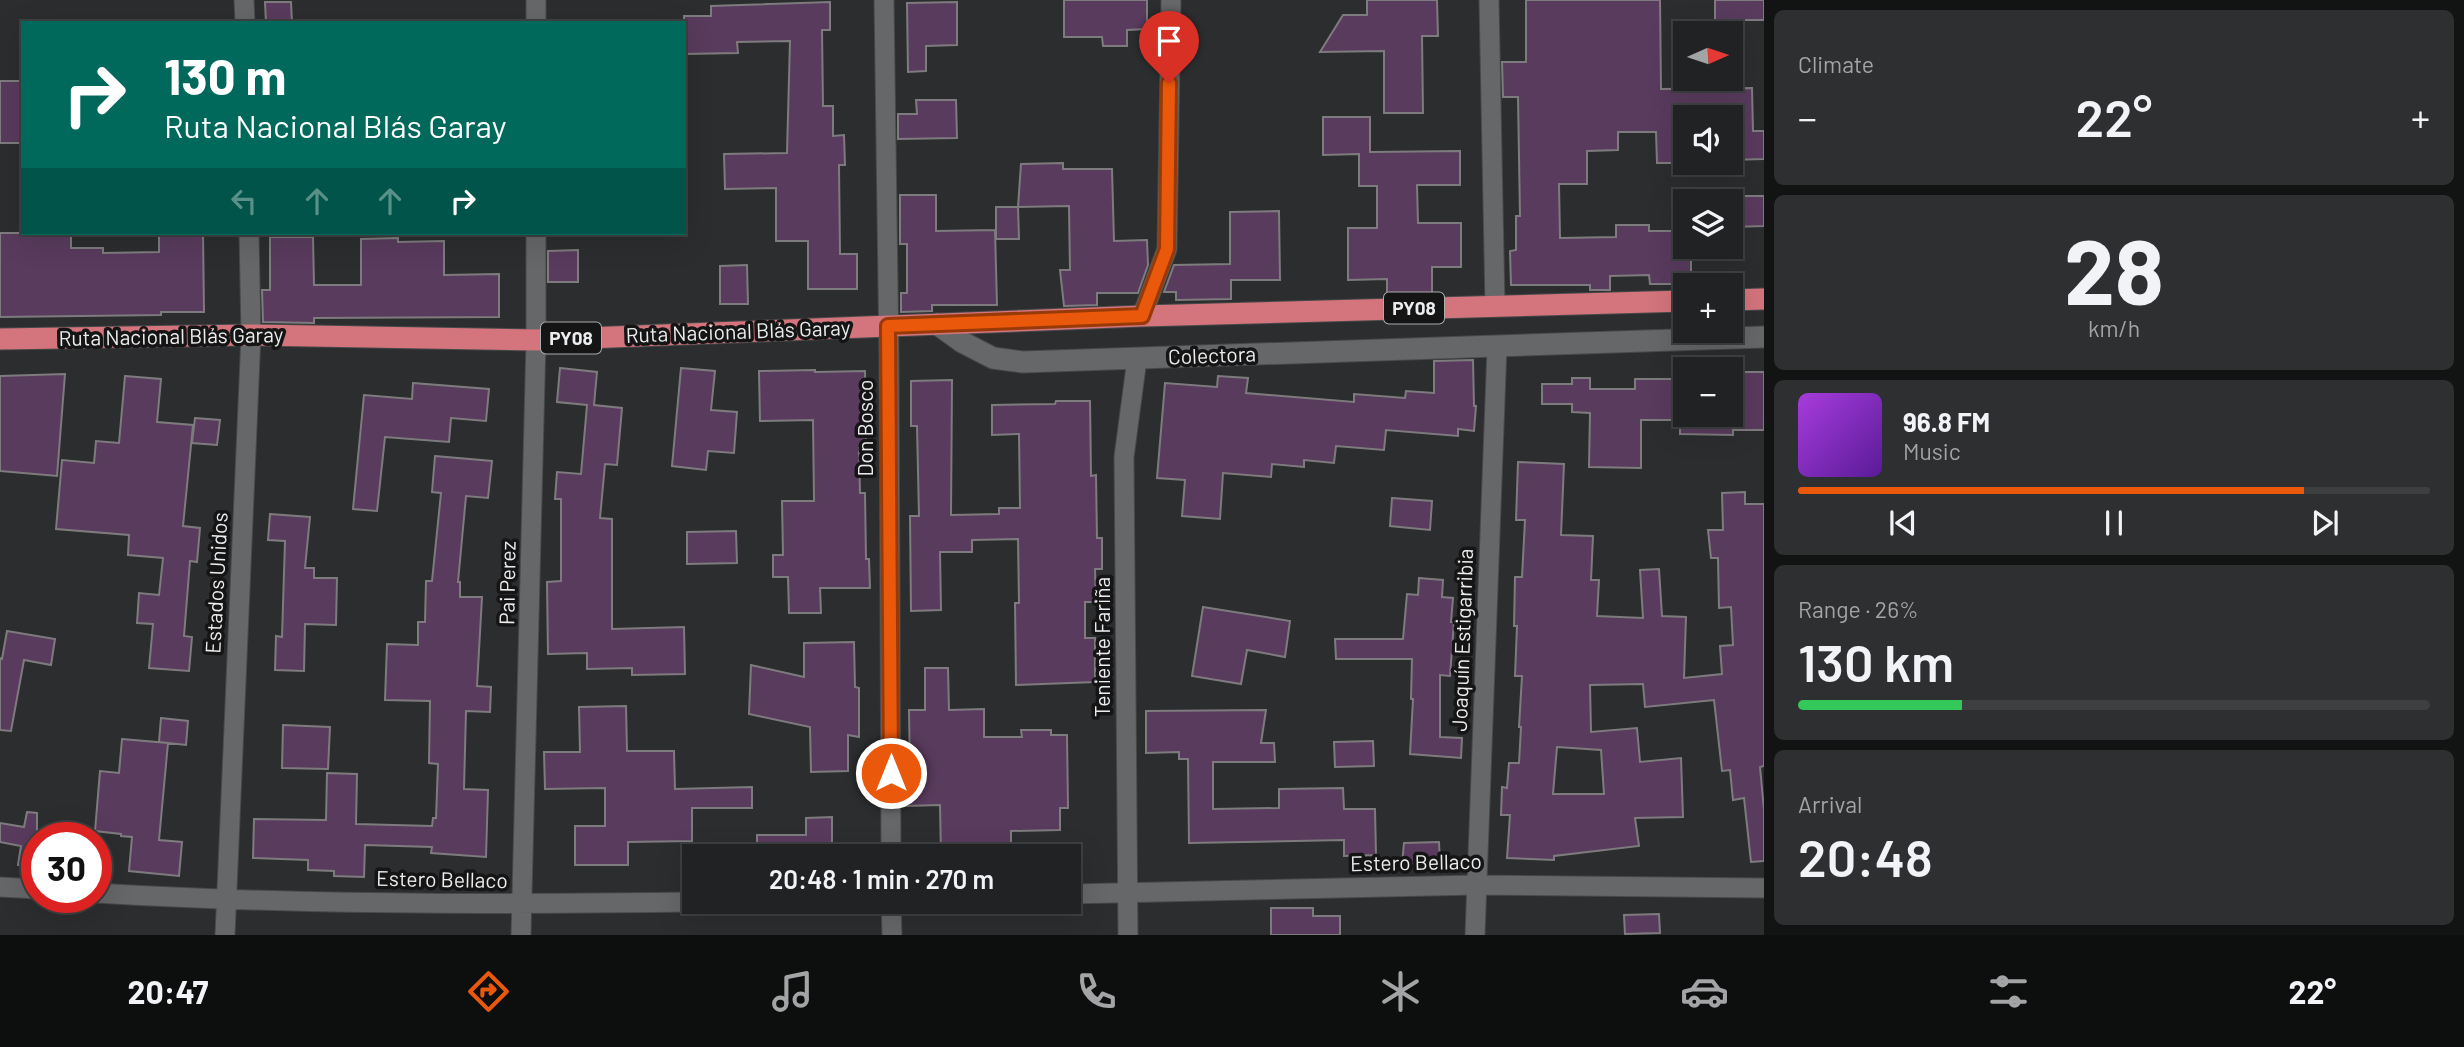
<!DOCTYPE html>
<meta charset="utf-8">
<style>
:root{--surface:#212223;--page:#2d2f30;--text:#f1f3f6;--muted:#a2a4a6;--line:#3e3f41;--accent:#ea580c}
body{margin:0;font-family:Barlow,sans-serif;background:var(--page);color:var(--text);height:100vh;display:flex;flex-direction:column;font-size:26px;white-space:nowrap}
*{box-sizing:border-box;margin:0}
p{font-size:23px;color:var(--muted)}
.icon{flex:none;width:38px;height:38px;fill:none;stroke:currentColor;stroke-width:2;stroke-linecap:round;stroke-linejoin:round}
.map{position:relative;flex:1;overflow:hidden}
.panel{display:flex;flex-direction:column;gap:10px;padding:10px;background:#121313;width:700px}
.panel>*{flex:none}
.banner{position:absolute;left:21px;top:21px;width:665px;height:214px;border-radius:0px;box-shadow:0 7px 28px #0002,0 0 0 2px var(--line);background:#00695c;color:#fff;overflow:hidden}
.needle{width:46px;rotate:87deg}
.buttons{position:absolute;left:1673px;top:21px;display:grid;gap:14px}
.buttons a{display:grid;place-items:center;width:70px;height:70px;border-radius:0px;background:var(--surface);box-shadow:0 7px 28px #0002,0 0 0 2px var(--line);font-size:35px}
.speed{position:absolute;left:21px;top:822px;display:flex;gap:14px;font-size:35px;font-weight:700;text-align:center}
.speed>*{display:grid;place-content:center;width:91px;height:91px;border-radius:50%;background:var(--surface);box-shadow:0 7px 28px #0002,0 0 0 2px var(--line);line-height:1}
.speed .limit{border:10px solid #d22;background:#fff;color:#111}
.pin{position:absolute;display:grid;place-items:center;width:60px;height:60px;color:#fff;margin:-72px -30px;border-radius:50% 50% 50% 0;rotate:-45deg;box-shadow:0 0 7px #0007}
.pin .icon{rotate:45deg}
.me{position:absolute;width:77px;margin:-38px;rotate:0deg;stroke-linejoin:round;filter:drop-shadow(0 0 5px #0008)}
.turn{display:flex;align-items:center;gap:24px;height:147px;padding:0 28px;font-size:32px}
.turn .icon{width:91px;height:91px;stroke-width:2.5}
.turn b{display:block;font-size:49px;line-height:60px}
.lanes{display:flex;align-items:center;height:66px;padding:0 28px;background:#0003;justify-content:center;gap:35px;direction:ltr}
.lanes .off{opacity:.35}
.big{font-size:52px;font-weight:600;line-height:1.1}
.panel .tile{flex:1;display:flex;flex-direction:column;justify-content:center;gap:10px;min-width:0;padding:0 24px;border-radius:10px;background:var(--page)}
.panel .dial{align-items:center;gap:0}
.dial b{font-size:91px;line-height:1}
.song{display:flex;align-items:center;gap:21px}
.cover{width:84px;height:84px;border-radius:10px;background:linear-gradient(135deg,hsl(280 70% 55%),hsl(270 70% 35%))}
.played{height:7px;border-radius:4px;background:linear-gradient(90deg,var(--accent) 80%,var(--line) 80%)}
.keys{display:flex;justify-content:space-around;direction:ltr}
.heat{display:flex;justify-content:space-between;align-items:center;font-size:38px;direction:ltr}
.charge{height:10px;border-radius:5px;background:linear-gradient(90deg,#34c759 26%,var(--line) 0)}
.trip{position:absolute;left:682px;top:844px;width:399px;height:70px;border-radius:0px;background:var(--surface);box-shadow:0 7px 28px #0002,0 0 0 2px var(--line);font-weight:600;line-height:70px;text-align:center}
.tab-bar{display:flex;height:112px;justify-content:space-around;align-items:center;background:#0d0e0e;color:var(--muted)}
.tab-bar .icon{width:49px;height:49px}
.tab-bar .selected{color:var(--accent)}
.tab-bar b{font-size:32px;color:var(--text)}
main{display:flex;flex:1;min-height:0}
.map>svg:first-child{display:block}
</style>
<main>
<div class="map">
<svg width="1764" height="935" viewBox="0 0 1764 935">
<rect width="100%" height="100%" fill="#2c2d2f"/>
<path fill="#593b5d" stroke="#7e7b7e" stroke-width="2" fill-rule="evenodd" d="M1064,0H1147V29L1127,30V46H1103L1102,37H1064Z
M1367,0H1437L1438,36H1422L1423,113H1384V51L1320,52L1343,15H1367Z
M1526,0H1660L1661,89L1752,88L1753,131H1764V159L1731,160V117H1685V163H1657L1656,132H1618V150L1587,151V184H1559L1560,238L1616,237V225H1649V231H1685V247H1691V284H1650L1649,275L1610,276V290H1590V285H1511L1510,251L1516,250V216H1520L1518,97H1503L1502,62H1526Z
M1715,0H1764V20H1715Z
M265,2H291L292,23H266Z
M830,2V30H822L823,106H833V136L844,135L845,165H839L840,254H857V289H808V241H776V188L725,189L724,154L787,153L790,41L737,42L738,53L684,54V16H711V6Z
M957,2V45L926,46V71L908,72L907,3Z
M0,81H23V143H0Z
M916,100H956L957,138L898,139V114H917Z
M1323,117H1370V152L1460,151V185H1417L1418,223H1461V267H1432V293L1387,294V279L1348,280V228H1377V186H1359V154L1323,155Z
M1063,163V169H1112L1114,241L1147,240L1148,265L1138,293H1097V305L1064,306L1060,270H1070L1069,206L1018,207L1021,164Z
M900,195H936V231L995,230L997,305H932V311L901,312V293H907V244H900Z
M1731,196H1764V226L1731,227Z
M996,207H1018L1019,239H996Z
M1279,211L1280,280H1231V299L1176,300V292H1164L1174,265L1230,264V212Z
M0,233H71V248H103V253L159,252V233H203L204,312H161V315L0,317Z
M270,237H313L314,285H361V239L398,238V242L444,241V275L499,274V317L314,318V323L263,322L262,290H270Z
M578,250V282H548V251Z
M747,265L748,304H720V266Z
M1473,360L1474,406H1476L1474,431L1458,429V436L1386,430L1384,450L1336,446L1334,463L1304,460V467L1272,464L1271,477L1223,473L1220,519L1182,516L1185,480L1157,478L1165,383L1217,387L1218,376L1248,378L1246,393L1354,402V394L1405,398L1406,391L1434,393V361Z
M560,368L597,372L594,405L622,408L617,465L605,464L600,518L612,519V629L684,627L685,674L632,675V668L587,669V653L548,654L547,582L561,581V499H555L557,472L581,474L587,405L557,402Z
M681,368L715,371L711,410L737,412L734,453L708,451L706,470L672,466Z
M815,370V372L865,371L866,448H859L860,493H865L866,559H869L870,588H820L821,613H789L788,577H773V555H783L782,501H814L813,420L760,421L759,371Z
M1731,372H1764V430H1733V435L1680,434V420H1641V468L1589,467L1590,413L1572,412V404H1542V384H1572V378H1590V389H1635V379H1685V415H1731Z
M65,374L57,476L0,471V376Z
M125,376L161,379L157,422L193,425L183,526L200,528L197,562L190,561L184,636L192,637L189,671L149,668L153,624L137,623L139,593L159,595L163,558L128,555L129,535L56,529L62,460L94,463L96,441L119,443Z
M952,380L951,515L999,514V508H1020L1019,434L992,435V405L1055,404L1056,401H1090L1091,476L1096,475L1097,538H1102V569H1095L1096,602H1085V638H1095V682L1016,685L1015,603H1019L1018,539L972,540V552H940L941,610L911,611L910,516H919L917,426H911V381Z
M413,383L489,389L486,421L451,418L449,442L385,437L377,511L353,509L364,395L412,399Z
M195,418L220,420L217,445L192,443Z
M435,456L492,461L488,498L466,496L458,582H460V597H482L477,686L491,687L490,712L466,711L464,789L488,790L486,857L431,853L432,847L365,845L364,877L334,876V871L308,870V860L253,858L254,819L326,820L327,773L357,774L356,824L432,826L433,818H436L438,764L429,763L430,701L385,700L387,644L418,645V622H425L426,581H432L441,493L432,492Z
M1518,462L1564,464L1561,535L1593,536L1591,580H1599L1597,616L1643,618L1640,570L1659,569L1662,616L1686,617L1684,678L1722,674L1720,646L1733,645L1731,607L1719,608L1718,558H1711L1708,530H1723L1722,493L1745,492V504H1764V766L1760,767L1764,810V861L1751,862L1744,798L1733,800L1730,770L1722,771L1714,700L1645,707L1643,684L1590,685L1591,732L1637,728L1640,762L1681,758L1683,817L1635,818L1639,846L1554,856V860L1507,858L1510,815H1501L1502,787L1507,788L1509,763H1519L1521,727H1519L1522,676H1515L1517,626H1514L1515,577H1522L1525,520H1516ZM1557,747L1601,750L1604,794H1553Z
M1392,498L1432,501L1430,530L1390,526Z
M270,514L310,517L305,568H314V578H337L336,625L305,624L304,671L275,670L276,636L282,637L285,541L268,540Z
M736,531L737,563L687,564V532Z
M1419,578L1443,580L1442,597L1453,598L1451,622H1454L1450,676L1440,675V737L1462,738L1461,758L1410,754L1413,699H1411L1412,659H1336L1335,639H1403L1407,594L1418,595Z
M1203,607L1290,621L1285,657L1247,650L1241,684L1192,676Z
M7,631L55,639L51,665L24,660L11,731L0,730V658L2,659Z
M854,642L855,687L859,688V737L848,735V771L811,772L810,727L749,714L751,665L804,677V643Z
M925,668H948L949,710L984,709V737H1022L1021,730H1051V735H1067L1068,808H1060V830L1011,831V853L941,856L940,805L905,806L904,773H910L909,710H925Z
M626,706L627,751H674L675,789L752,787V808H692V841L628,842V865H575V826H605V788L545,789L544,752H580L579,707Z
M1266,710L1261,743H1274L1275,762H1213V809L1279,808V789L1343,788L1344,809H1375L1376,855L1344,856V840L1189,843L1188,759H1179V752L1146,753V711Z
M161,718L188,721L186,745L159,742Z
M283,725L330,727L328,769L282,768Z
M122,739L168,743L159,840L182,842L179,876L129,871L132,837L121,836V834L95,831L100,771L119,773Z
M1373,741L1374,766L1335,767L1334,742Z
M27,812L37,813V868L18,865L21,846L0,842V823L24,827Z
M832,817V856H757V835H806V818Z
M1439,842L1440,863L1402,864L1404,843Z
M1271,908H1313V916H1340V935H1271Z
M1659,914L1660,933L1625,934L1624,915Z"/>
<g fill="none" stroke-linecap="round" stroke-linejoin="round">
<g stroke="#48494a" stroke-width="21">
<path id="minor" d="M244,0L245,23
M536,0V23
M884,0L889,357L891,856
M1489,0L1495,306
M1142,316L1167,249L1171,0
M0,887L37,889
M96,893C326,907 556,904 786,901
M1069,894L1477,885L1764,888
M891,901L892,935
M225,935L251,335L249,233
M521,935L536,340V233
M1128,935L1124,457L1137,359
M1475,935L1497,347"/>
</g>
<g stroke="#48494a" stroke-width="23">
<path id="secondary" d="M937,324L962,342L993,358L1023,362L1764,337"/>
</g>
<g stroke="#48494a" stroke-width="23">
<path id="trunk" d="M1731,300L1764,299
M0,339L251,335L536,340L1142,316L1685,301"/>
</g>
<use href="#minor" stroke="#666769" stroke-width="19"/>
<use href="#secondary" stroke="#666769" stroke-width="21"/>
<use href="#trunk" stroke="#d4747c" stroke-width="21"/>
</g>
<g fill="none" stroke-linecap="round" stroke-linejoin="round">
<g stroke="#983908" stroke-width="18">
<path id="route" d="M891,773L888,326L1142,316L1167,249L1169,83"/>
</g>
<use href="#route" stroke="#ea580c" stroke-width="12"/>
</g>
<g text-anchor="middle" stroke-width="7" stroke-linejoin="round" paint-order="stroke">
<g fill="#151516" stroke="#abacac" stroke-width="2">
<rect x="1384" y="292.5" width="60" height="31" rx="5"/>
<rect x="541" y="322.5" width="60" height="31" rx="5"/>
</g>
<g font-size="19" font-weight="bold" fill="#ebeced">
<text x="1414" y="315">PY08</text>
<text x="571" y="345">PY08</text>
</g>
<g font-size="21" fill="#ebeced" stroke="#151516">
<text transform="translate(738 332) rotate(-2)" y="7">Ruta Nacional Blás Garay</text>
<text transform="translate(171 337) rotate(-1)" y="7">Ruta Nacional Blás Garay</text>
<text transform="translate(1212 356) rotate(-2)" y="7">Colectora</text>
<text transform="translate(866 428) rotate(-90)" y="7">Don Bosco</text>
<text transform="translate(217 583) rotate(-87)" y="7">Estados Unidos</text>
<text transform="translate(508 583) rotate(-89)" y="7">Pai Perez</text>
<text transform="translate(1463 640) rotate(-88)" y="7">Joaquín Estigarribia</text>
<text transform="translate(1103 647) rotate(-90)" y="7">Teniente Fariña</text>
<text transform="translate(1416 863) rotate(-1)" y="7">Estero Bellaco</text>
<text transform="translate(442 880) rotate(1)" y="7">Estero Bellaco</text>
</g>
</g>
</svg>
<div class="buttons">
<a><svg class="needle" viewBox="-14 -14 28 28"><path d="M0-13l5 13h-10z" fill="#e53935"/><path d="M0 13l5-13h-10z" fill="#a2a4a6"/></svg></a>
<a><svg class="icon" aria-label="sound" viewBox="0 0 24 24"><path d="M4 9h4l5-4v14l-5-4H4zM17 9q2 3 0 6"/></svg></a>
<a><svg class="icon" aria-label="layers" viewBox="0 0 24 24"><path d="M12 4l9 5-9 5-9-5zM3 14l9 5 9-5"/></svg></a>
<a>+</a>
<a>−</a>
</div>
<div class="speed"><div class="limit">30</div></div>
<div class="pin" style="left:1169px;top:83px;background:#d93025"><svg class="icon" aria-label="arrive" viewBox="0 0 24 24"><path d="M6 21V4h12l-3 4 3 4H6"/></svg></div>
<svg class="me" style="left:891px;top:773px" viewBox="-20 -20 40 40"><circle r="17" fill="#ea580c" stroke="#fff" stroke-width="3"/><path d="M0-11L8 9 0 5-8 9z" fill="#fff"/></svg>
<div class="trip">20:48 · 1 min · 270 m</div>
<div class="banner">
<div class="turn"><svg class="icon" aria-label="right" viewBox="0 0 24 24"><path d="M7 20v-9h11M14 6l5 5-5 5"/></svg><div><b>130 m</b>Ruta Nacional Blás Garay</div></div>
<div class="lanes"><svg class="icon off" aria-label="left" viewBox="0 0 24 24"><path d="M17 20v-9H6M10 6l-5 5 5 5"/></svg><svg class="icon off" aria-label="ahead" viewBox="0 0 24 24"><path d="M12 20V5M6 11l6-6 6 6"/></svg><svg class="icon off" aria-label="ahead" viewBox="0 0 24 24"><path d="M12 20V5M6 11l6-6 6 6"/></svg><svg class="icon" aria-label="right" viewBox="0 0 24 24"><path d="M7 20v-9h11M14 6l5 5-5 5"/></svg></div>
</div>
</div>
<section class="panel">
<div class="tile"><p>Climate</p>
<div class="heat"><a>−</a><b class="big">22°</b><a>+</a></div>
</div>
<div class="tile dial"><b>28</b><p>km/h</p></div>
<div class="tile">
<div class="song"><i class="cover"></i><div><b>96.8 FM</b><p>Music</p></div></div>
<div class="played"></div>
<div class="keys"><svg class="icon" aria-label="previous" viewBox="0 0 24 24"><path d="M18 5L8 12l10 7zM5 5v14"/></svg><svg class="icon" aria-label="pause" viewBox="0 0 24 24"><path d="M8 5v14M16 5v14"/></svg><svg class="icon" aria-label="next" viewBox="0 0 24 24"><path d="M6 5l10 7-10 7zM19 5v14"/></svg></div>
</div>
<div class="tile"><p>Range · 26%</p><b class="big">130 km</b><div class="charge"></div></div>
<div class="tile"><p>Arrival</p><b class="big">20:48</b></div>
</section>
</main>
<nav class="tab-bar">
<b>20:47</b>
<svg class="icon selected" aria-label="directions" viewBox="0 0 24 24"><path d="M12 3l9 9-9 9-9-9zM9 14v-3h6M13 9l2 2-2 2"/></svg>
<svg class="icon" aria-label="music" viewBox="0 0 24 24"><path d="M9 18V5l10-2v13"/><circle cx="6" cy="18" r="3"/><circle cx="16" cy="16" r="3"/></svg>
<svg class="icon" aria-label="phone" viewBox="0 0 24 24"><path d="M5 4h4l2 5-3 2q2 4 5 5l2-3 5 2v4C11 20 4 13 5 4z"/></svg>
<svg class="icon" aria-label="climate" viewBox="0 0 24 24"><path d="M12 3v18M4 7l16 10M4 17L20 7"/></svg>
<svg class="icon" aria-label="car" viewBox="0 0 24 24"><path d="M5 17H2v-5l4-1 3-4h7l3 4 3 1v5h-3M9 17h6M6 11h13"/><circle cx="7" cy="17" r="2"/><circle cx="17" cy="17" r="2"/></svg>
<svg class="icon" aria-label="filters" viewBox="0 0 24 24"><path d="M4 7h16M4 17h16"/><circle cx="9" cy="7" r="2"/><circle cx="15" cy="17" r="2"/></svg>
<b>22°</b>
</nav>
